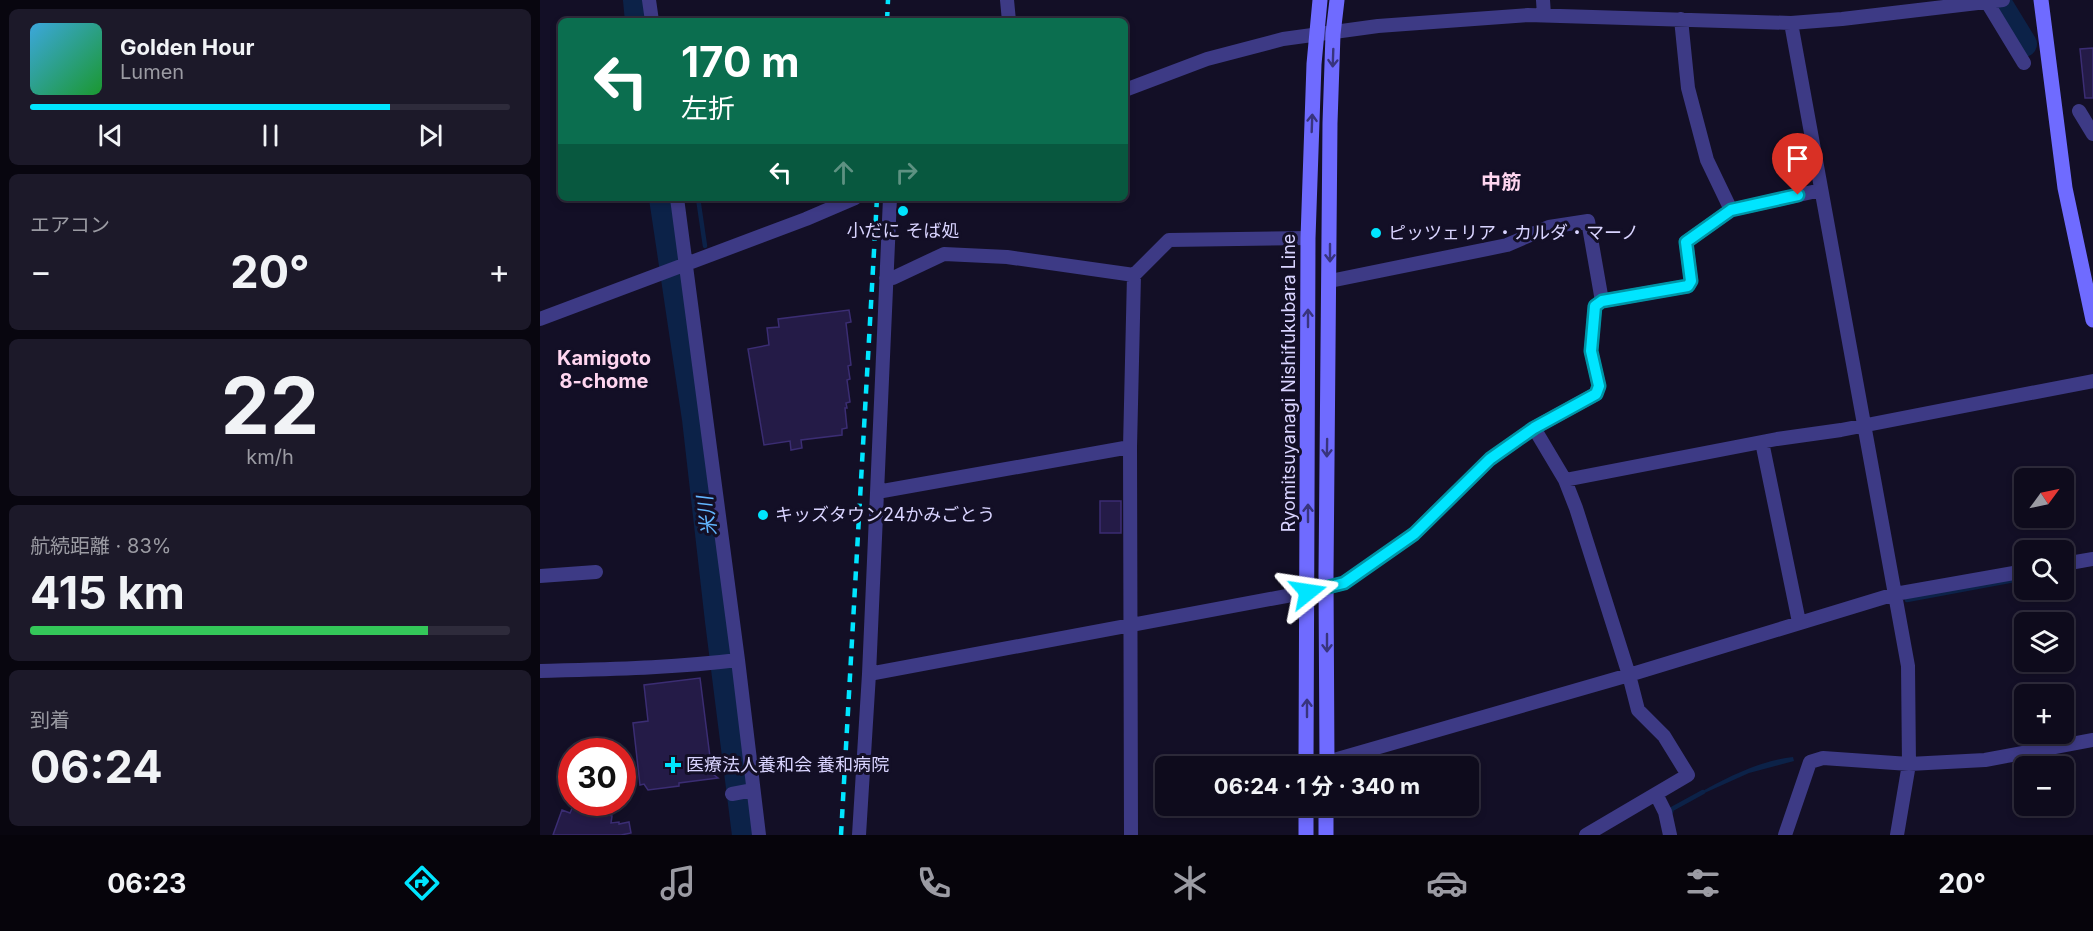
<!DOCTYPE html>
<html lang="ja">
<meta charset="utf-8">
<style>
:root{--surface:#0e0b1c;--page:#1c1929;--text:#f1f3f6;--muted:#9b9ba3;--line:#2e2b3b;--accent:#00e5ff}
body{margin:0;font-family:Inter,"Noto Sans JP",sans-serif;background:var(--page);color:var(--text);height:100vh;display:flex;flex-direction:column;font-size:22px;white-space:nowrap}
*{box-sizing:border-box;margin:0}
p{font-size:20px;color:var(--muted)}
.icon{flex:none;width:33px;height:33px;fill:none;stroke:currentColor;stroke-width:2;stroke-linecap:round;stroke-linejoin:round}
.map{position:relative;flex:1;overflow:hidden}
.panel{display:flex;flex-direction:column;gap:9px;padding:9px;background:#08060f;width:540px}
.panel>*{flex:none}
.hud{position:absolute;left:18px;top:18px;width:570px;height:183px;border-radius:9px;box-shadow:0 3px 9px #0003,0 0 0 2px var(--line);background:#0b6e4f;color:#fff;overflow:hidden}
.needle{width:39px;rotate:57deg}
.controls{position:absolute;left:1474px;top:468px;display:grid;gap:12px}
.controls a{display:grid;place-items:center;width:60px;height:60px;border-radius:9px;background:var(--surface);box-shadow:0 3px 9px #0003,0 0 0 2px var(--line);font-size:30px}
.speed{position:absolute;left:18px;top:738px;display:flex;gap:12px;font-size:30px;font-weight:700;text-align:center}
.speed>*{display:grid;place-content:center;width:78px;height:78px;border-radius:50%;background:var(--surface);box-shadow:0 3px 9px #0003,0 0 0 2px var(--line);line-height:1}
.speed .limit{border:9px solid #d22;background:#fff;color:#111}
.pin{position:absolute;display:grid;place-items:center;width:51px;height:51px;color:#fff;margin:-62px -26px;border-radius:50% 50% 50% 0;rotate:-45deg;box-shadow:0 0 6px #0007}
.pin .icon{rotate:45deg}
.me{position:absolute;width:66px;margin:-33px;rotate:75deg;stroke-linejoin:round;filter:drop-shadow(0 0 4px #0008)}
.turn{display:flex;align-items:center;gap:21px;height:126px;padding:0 24px;font-size:27px}
.turn .icon{width:78px;height:78px;stroke-width:2.5}
.turn b{display:block;font-size:42px;line-height:51px}
.lanes{display:flex;align-items:center;height:57px;padding:0 24px;background:#0003;justify-content:center;gap:30px;direction:ltr}
.lanes .off{opacity:.35}
.big{font-size:45px;font-weight:700;line-height:1.1}
.panel .widget{flex:1;display:flex;flex-direction:column;justify-content:center;gap:9px;min-width:0;padding:0 21px;border-radius:9px;background:var(--page)}
.panel .dial{align-items:center;gap:0}
.dial b{font-size:78px;line-height:1}
.song{display:flex;align-items:center;gap:18px}
.cover{width:72px;height:72px;border-radius:9px;background:linear-gradient(135deg,hsl(200 70% 55%),hsl(130 70% 35%))}
.played{height:6px;border-radius:3px;background:linear-gradient(90deg,var(--accent) 75%,var(--line) 75%)}
.keys{display:flex;justify-content:space-around;direction:ltr}
.heat{display:flex;justify-content:space-between;align-items:center;font-size:33px;direction:ltr}
.charge{height:9px;border-radius:4px;background:linear-gradient(90deg,#34c759 83%,var(--line) 0)}
.trip{position:absolute;left:615px;top:756px;width:324px;height:60px;border-radius:9px;background:var(--surface);box-shadow:0 3px 9px #0003,0 0 0 2px var(--line);font-weight:700;line-height:60px;text-align:center}
.dock{display:flex;height:96px;justify-content:space-around;align-items:center;background:#06040b;color:var(--muted)}
.dock .icon{width:42px;height:42px}
.dock .on{color:var(--accent)}
.dock b{font-size:27px;color:var(--text)}
main{display:flex;flex:1;min-height:0}
.map>svg:first-child{display:block}
</style>
<main>
<section class="panel">
<div class="widget">
<div class="song"><i class="cover"></i><div><b>Golden Hour</b><p>Lumen</p></div></div>
<div class="played"></div>
<div class="keys"><svg class="icon" aria-label="previous" viewBox="0 0 24 24"><path d="M18 5L8 12l10 7zM5 5v14"/></svg><svg class="icon" aria-label="pause" viewBox="0 0 24 24"><path d="M8 5v14M16 5v14"/></svg><svg class="icon" aria-label="next" viewBox="0 0 24 24"><path d="M6 5l10 7-10 7zM19 5v14"/></svg></div>
</div>
<div class="widget"><p>エアコン</p>
<div class="heat"><a>−</a><b class="big">20°</b><a>+</a></div>
</div>
<div class="widget dial"><b>22</b><p>km/h</p></div>
<div class="widget"><p>航続距離 · 83%</p><b class="big">415 km</b><div class="charge"></div></div>
<div class="widget"><p>到着</p><b class="big">06:24</b></div>
</section>
<div class="map">
<svg width="1553" height="835" viewBox="0 0 1553 835">
<rect width="100%" height="100%" fill="#130f26"/>
<path fill="#0c2248" d="M1253,757L1254,761L1209,773L1160,795L1159,793C1188,777 1219,761 1253,757Z"/>
<g fill="none" stroke-linecap="round" stroke-linejoin="round">
<path stroke="#0c2248" stroke-width="4.5" d="M158,198L165,246
M1367,600L1485,578
M1131,812L1132,809L1163,792"/>
<path stroke="#0c2248" stroke-width="26" d="M96,0L98,21
M1457,0L1484,44
M122,198L155,419L178,621L205,835"/>
</g>
<path fill="#241b47" stroke="#3b2d73" stroke-width="1.5" d="M1553,48V98H1545L1540,49Z
M309,310L311,322L306,323L311,365L308,366L310,379L307,380L310,402L306,403L307,408H305L307,428L302,429V435L261,440L262,448L251,450L250,441L224,445L208,349L229,345L227,328L239,327L238,319Z
M560,501H581V533H560Z
M160,678L171,765L169,771L178,778L139,783V786L108,790L104,784L100,785L93,723L108,721L104,685Z
M35,802L72,816L71,823L79,822V824L89,822L91,833L81,835H13L22,810L30,813Z"/>
<g fill="none" stroke-linecap="round" stroke-linejoin="round">
<path stroke="#3d3a85" stroke-width="14" d="M109,0L112,21
M467,0L469,21
M1003,0L1004,15
M1447,2L1484,63
M1141,19L1148,88L1167,160L1191,210
M1251,23L1368,666L1369,764L1357,835
M585,90L667,59L743,39L838,26L988,15L1251,23L1302,19L1463,0
M1539,111L1553,134
M137,198L198,660L219,835
M346,278H353L404,254L467,257L594,275
M790,281L967,245L1009,227L1048,221L1062,301
M0,319L266,219L315,198
M994,428L1056,394L1059,386L1051,351L1055,306L1062,301L1148,286L1151,281L1146,242L1191,210L1281,190
M1222,442L1259,622
M337,492L590,447
M1524,564L1553,559
M0,576L56,572
M0,671C66,669 133,668 198,660
M329,674L768,592L804,583L874,534L950,459L994,428L1025,480
M787,762L1089,675L1355,594L1485,571
M192,794L213,790
M1116,794L1125,812L1130,835
M319,835L329,674L350,198
M591,835L590,447L594,275L629,240L768,238
M1046,835L1148,775L1124,736L1098,710L1089,675L1036,508L1025,480L1237,439L1301,430L1553,381
M1245,835L1270,762L1283,758L1369,764L1445,760L1553,740"/>
<path stroke="#6f6bff" stroke-width="15" d="M1501,0L1525,188L1553,320
M766,766L768,238L774,64L780,0
M787,766L786,576L790,123L793,34L797,0
M766,835V806
M786,835V806"/>
<path stroke="#00e5ff" stroke-width="4.5" stroke-dasharray="9 8" stroke-linecap="butt" d="M347,21L348,0
M301,835L337,198"/>
</g>
<defs><path id="oneway-shaft" d="M-6 0H5M1.5-3L5.5 0L1.5 3" fill="none" stroke-width="1.6" stroke-linecap="round" stroke-linejoin="round" transform="scale(1.5)"/></defs>
<g stroke="#38347d">
<use href="#oneway-shaft" transform="translate(793 58) rotate(92)"/>
<use href="#oneway-shaft" transform="translate(772 123) rotate(-88)"/>
<use href="#oneway-shaft" transform="translate(790 253) rotate(90)"/>
<use href="#oneway-shaft" transform="translate(768 318) rotate(-90)"/>
<use href="#oneway-shaft" transform="translate(787 448) rotate(91)"/>
<use href="#oneway-shaft" transform="translate(768 513) rotate(-90)"/>
<use href="#oneway-shaft" transform="translate(787 643) rotate(90)"/>
<use href="#oneway-shaft" transform="translate(767 708) rotate(-90)"/>
</g>
<g fill="none" stroke-linecap="round" stroke-linejoin="round">
<g stroke="#0095a6" stroke-width="15">
<path id="route" d="M768,592L804,583L874,534L950,459L994,428L1056,394L1059,386L1051,351L1055,306L1062,301L1148,286L1151,281L1146,242L1191,210L1258,195"/>
</g>
<use href="#route" stroke="#00e5ff" stroke-width="10"/>
</g>
<g fill="#00e5ff" stroke="#130f26" stroke-width="2">
<circle cx="363" cy="211" r="6"/>
<circle cx="836" cy="233" r="6"/>
<circle cx="223" cy="515" r="6"/>
<path d="M130 756h6v6h6v6h-6v6h-6v-6h-6v-6h6z"/>
</g>
<g text-anchor="middle" stroke-width="6" stroke-linejoin="round" paint-order="stroke">
<g font-size="18" fill="#d9d4ff" stroke="#130f26" text-anchor="start">
<text x="363" y="237" text-anchor="middle">小だに そば処</text>
<text x="848" y="239">ピッツェリア・カルダ・マーノ</text>
<text x="235" y="521">キッズタウン24かみごとう</text>
<text x="146" y="771">医療法人養和会 養和病院</text>
</g>
<g font-size="18" fill="#d9d4ff" stroke="#130f26">
<text transform="translate(749 383) rotate(-90)" y="6">Ryomitsuyanagi Nishifukubara Line</text>
</g>
<g font-size="20" font-weight="bold" fill="#ffd6f0" stroke="#130f26">
<text x="961" y="189">中筋</text>
<text x="64" y="365">Kamigoto<tspan x="64" dy="23">8-chome</tspan></text>
</g>
<g font-size="20" font-style="italic" fill="#62b6ff" stroke="#130f26">
<text transform="translate(167 516) rotate(-97)" y="7">米川</text>
</g>
</g>
</svg>
<div class="controls">
<a><svg class="needle" viewBox="-14 -14 28 28"><path d="M0-13l5 13h-10z" fill="#e53935"/><path d="M0 13l5-13h-10z" fill="#9b9ba3"/></svg></a>
<a><svg class="icon" aria-label="search" viewBox="0 0 24 24"><circle cx="10" cy="10" r="6"/><path d="M15 15l6 6"/></svg></a>
<a><svg class="icon" aria-label="layers" viewBox="0 0 24 24"><path d="M12 4l9 5-9 5-9-5zM3 14l9 5 9-5"/></svg></a>
<a>+</a>
<a>−</a>
</div>
<div class="speed"><div class="limit">30</div></div>
<div class="pin" style="left:1258px;top:195px;background:#d93025"><svg class="icon" aria-label="arrive" viewBox="0 0 24 24"><path d="M6 21V4h12l-3 4 3 4H6"/></svg></div>
<svg class="me" style="left:768px;top:592px" viewBox="-20 -20 40 40"><path d="M0-17L14 15 0 8-14 15z" fill="#00e5ff" stroke="#fff" stroke-width="4"/></svg>
<div class="trip">06:24 · 1 分 · 340 m</div>
<div class="hud">
<div class="turn"><svg class="icon" aria-label="left" viewBox="0 0 24 24"><path d="M17 20v-9H6M10 6l-5 5 5 5"/></svg><div><b>170 m</b>左折</div></div>
<div class="lanes"><svg class="icon" aria-label="left" viewBox="0 0 24 24"><path d="M17 20v-9H6M10 6l-5 5 5 5"/></svg><svg class="icon off" aria-label="ahead" viewBox="0 0 24 24"><path d="M12 20V5M6 11l6-6 6 6"/></svg><svg class="icon off" aria-label="right" viewBox="0 0 24 24"><path d="M7 20v-9h11M14 6l5 5-5 5"/></svg></div>
</div>
</div>
</main>
<nav class="dock">
<b>06:23</b>
<svg class="icon on" aria-label="directions" viewBox="0 0 24 24"><path d="M12 3l9 9-9 9-9-9zM9 14v-3h6M13 9l2 2-2 2"/></svg>
<svg class="icon" aria-label="music" viewBox="0 0 24 24"><path d="M9 18V5l10-2v13"/><circle cx="6" cy="18" r="3"/><circle cx="16" cy="16" r="3"/></svg>
<svg class="icon" aria-label="phone" viewBox="0 0 24 24"><path d="M5 4h4l2 5-3 2q2 4 5 5l2-3 5 2v4C11 20 4 13 5 4z"/></svg>
<svg class="icon" aria-label="climate" viewBox="0 0 24 24"><path d="M12 3v18M4 7l16 10M4 17L20 7"/></svg>
<svg class="icon" aria-label="car" viewBox="0 0 24 24"><path d="M5 17H2v-5l4-1 3-4h7l3 4 3 1v5h-3M9 17h6M6 11h13"/><circle cx="7" cy="17" r="2"/><circle cx="17" cy="17" r="2"/></svg>
<svg class="icon" aria-label="filters" viewBox="0 0 24 24"><path d="M4 7h16M4 17h16"/><circle cx="9" cy="7" r="2"/><circle cx="15" cy="17" r="2"/></svg>
<b>20°</b>
</nav>
